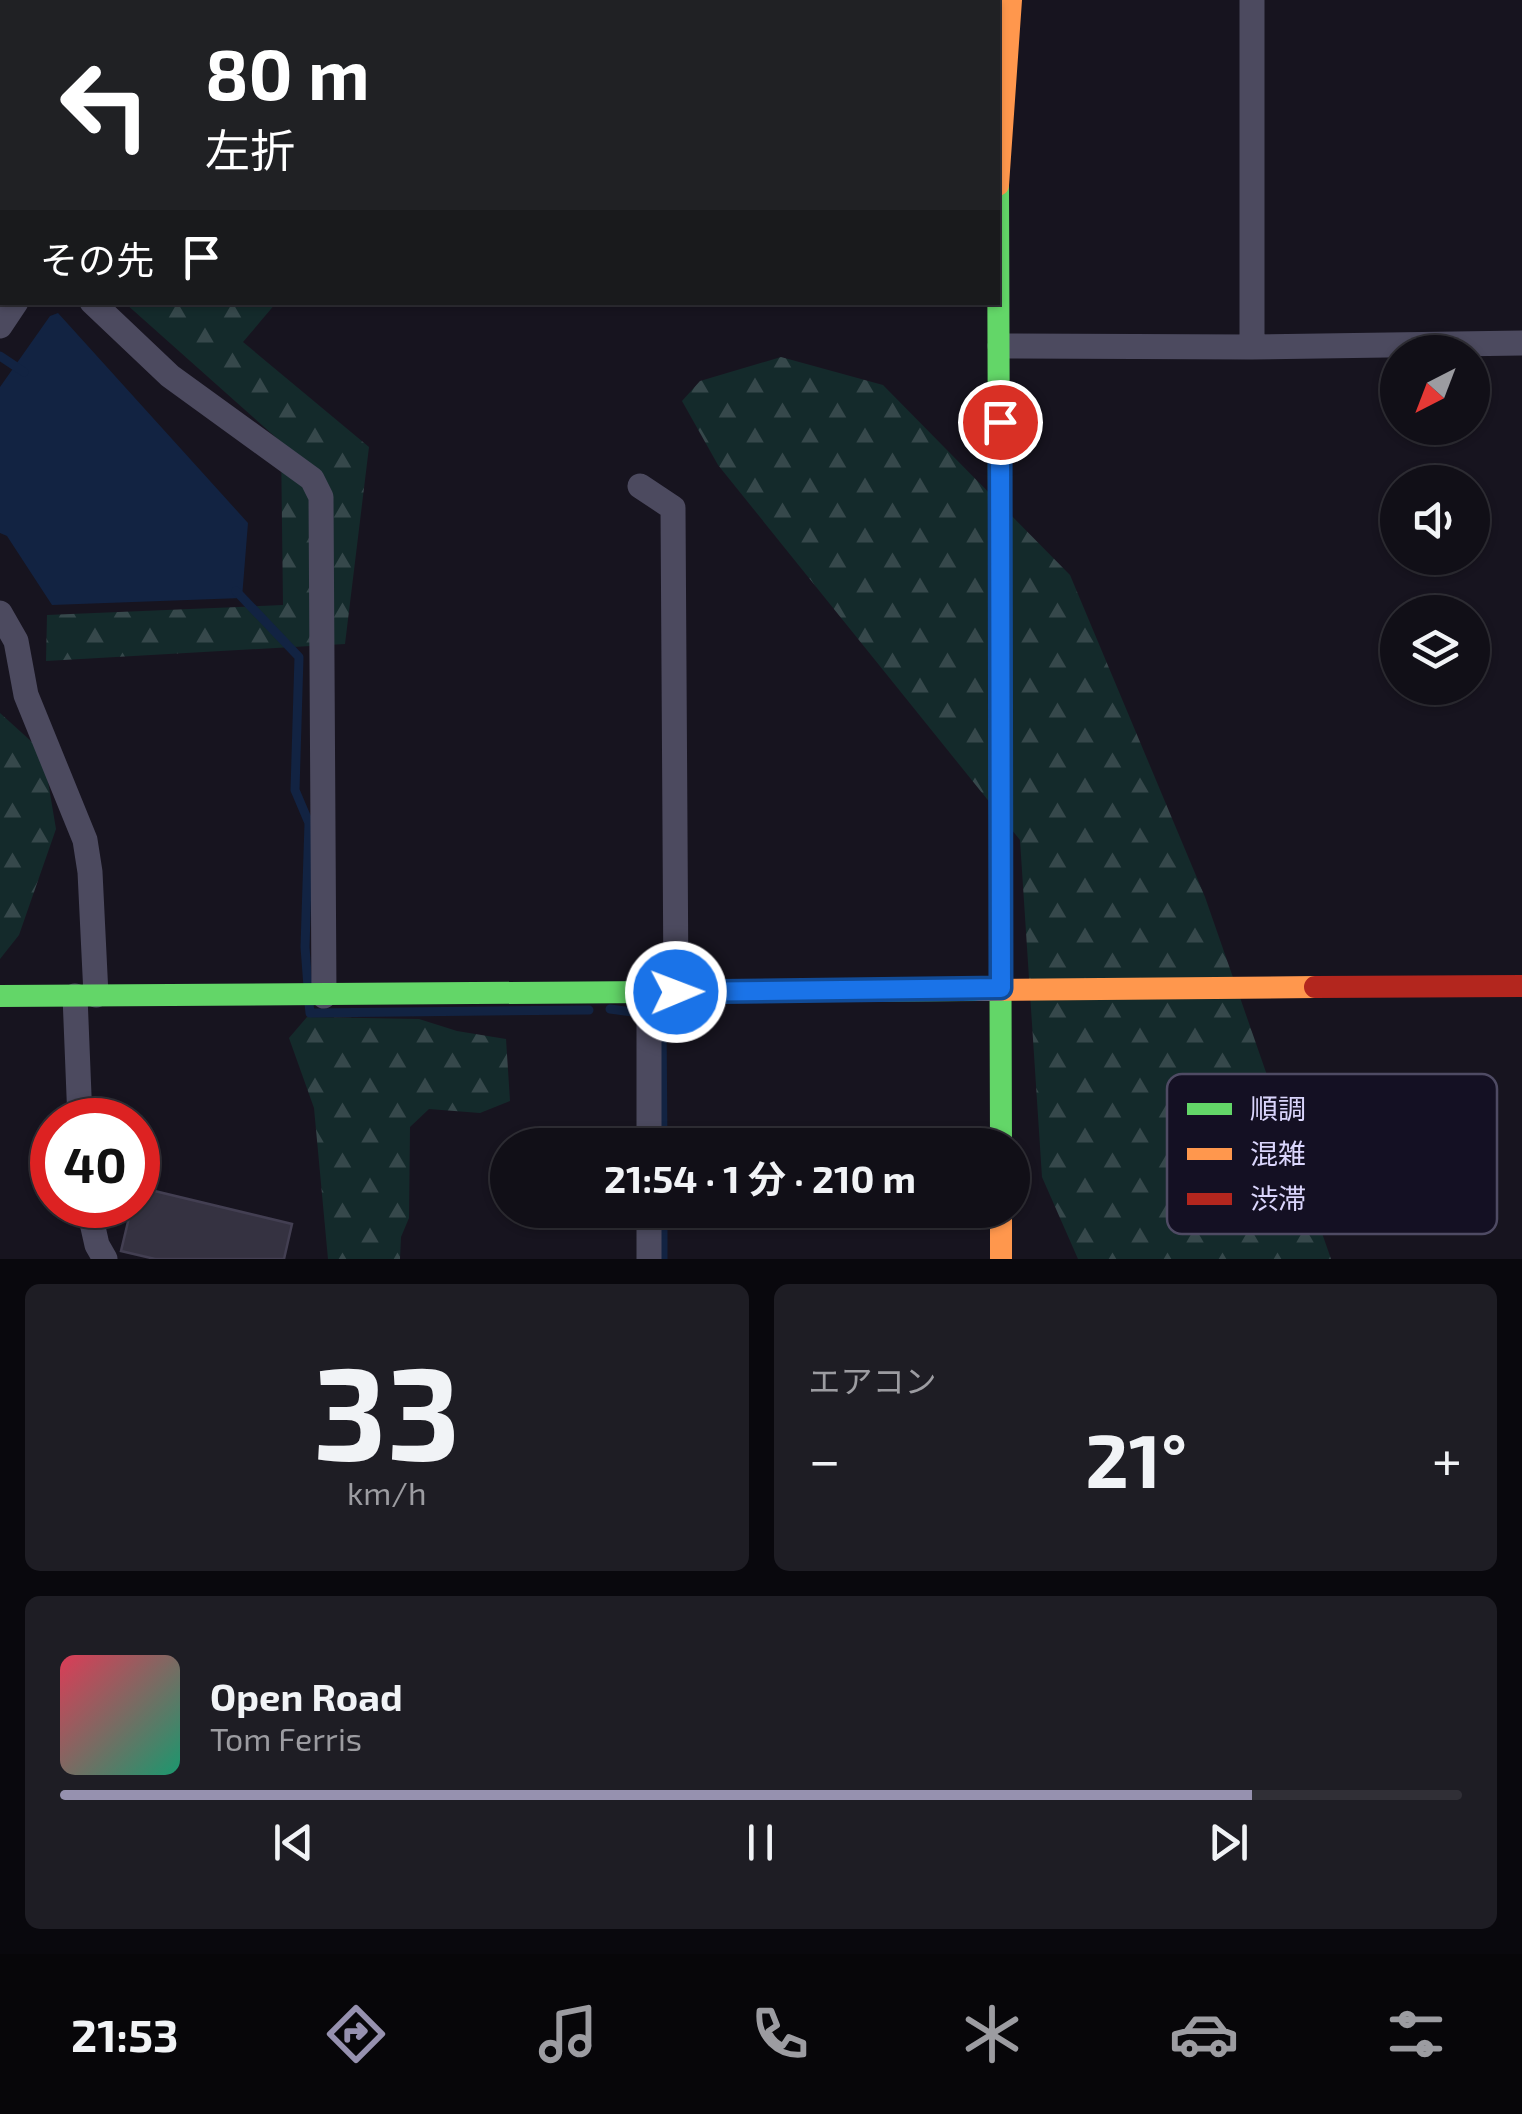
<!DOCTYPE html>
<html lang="ja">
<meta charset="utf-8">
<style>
:root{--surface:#110f17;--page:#1e1d24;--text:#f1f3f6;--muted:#9c9ca1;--line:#302f36;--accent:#9691af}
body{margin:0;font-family:"Exo 2","Noto Sans JP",sans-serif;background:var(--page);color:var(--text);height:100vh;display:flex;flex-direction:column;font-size:38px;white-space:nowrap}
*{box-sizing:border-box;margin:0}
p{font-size:32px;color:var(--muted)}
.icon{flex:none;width:55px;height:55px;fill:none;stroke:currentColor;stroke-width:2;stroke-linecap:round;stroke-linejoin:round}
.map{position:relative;height:1259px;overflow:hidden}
.sheet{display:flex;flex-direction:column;gap:25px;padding:25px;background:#09080d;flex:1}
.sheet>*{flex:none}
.guide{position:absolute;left:0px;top:0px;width:1000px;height:305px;box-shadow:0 2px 8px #0004,0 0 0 2px var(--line);background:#202124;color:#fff;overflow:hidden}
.needle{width:65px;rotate:222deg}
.controls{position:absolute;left:1380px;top:335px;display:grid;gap:20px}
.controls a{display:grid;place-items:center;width:110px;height:110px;border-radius:50%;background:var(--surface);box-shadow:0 2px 8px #0004,0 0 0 2px var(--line);font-size:50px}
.speed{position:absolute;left:30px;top:1098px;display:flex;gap:20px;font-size:50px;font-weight:700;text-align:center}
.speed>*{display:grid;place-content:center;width:130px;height:130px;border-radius:50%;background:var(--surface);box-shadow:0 2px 8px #0004,0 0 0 2px var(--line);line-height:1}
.speed .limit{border:15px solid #d22;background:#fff;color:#111}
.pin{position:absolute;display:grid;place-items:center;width:85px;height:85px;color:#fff;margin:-42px;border:5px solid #fff;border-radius:50%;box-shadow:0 2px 10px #0007}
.me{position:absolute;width:110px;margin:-55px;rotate:89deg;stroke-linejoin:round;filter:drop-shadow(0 0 8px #0008)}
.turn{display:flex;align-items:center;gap:35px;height:210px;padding:0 40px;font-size:45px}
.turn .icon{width:130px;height:130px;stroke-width:2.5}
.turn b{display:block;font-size:70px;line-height:85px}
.then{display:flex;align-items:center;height:95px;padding:0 40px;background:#0003;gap:20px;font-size:38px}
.big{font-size:75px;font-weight:700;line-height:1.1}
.sheet .tile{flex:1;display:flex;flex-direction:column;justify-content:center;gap:15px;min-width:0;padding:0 35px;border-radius:15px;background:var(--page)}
.sheet .dial{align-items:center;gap:0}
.dial b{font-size:130px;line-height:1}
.song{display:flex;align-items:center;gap:30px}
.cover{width:120px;height:120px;border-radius:15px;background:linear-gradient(135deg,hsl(350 70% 55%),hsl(160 70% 35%))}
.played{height:10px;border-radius:5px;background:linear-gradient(90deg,var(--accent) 85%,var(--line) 85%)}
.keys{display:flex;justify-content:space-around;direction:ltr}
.heat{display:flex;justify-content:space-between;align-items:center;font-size:55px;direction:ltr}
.sheet .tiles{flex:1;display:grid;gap:25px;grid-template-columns:1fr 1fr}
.tile:last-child{grid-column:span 2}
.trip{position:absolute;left:490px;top:1128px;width:540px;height:100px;border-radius:50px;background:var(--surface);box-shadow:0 2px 8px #0004,0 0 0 2px var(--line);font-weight:700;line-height:100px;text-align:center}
.dock{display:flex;height:160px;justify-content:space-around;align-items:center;background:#070609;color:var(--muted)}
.dock .icon{width:70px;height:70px}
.dock .on{color:var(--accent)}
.dock b{font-size:45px;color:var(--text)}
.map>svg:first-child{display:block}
</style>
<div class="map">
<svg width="1522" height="1259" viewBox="0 0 1522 1259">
<defs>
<pattern id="forest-firs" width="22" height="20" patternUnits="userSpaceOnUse" patternTransform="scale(2.5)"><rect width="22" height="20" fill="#142a2b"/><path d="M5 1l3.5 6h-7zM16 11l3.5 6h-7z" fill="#36484b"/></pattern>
</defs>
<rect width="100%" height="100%" fill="#17141f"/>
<path fill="url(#forest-firs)" d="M125,303H276L243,342L369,447L345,644L46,661L47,615L283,605L281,442Z
M781,357L883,385L1070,575L1205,897L1331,1259H1078L1042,1177L1020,840L718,465L682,401L700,381Z
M0,713L43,752L56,829L19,935L0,959Z
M307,1017L419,1019L457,1031L506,1039L510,1101L480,1113L429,1109L410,1127L409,1218L401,1237L400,1259H328L314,1108L289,1038Z"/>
<path fill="#122342" d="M58,313L248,523L242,598L52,605L7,536L0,533V387L50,316Z"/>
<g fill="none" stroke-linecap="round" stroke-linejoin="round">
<path stroke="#122342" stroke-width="9" d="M0,356L24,372
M236,591L299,657L295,790L309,823L305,947L308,987
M309,1003L310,1013L589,1010
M610,1009L662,1016L663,1145
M663,1210V1259"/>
</g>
<path fill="#353241" stroke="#433f52" stroke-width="2.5" d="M138,1187L292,1224L284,1259H155L121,1251L132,1205H138Z"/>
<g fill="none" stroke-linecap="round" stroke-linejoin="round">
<path stroke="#4c4a5f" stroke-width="25" d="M0,265L2,264
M92,302L170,376L312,479L321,497L324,996
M0,326L16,302
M1000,346L1252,347L1522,343
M1252,347V0
M640,486L673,508L676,992
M0,613L16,641L26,695L85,840L90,872L96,995
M75,996L80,1120
M649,1145V991
M88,1205L97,1245L105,1259
M649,1259V1210"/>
<path stroke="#63d668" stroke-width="22" d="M998,185L1001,1145
M0,996L979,990"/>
<path stroke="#ff974d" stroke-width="22" d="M998,185L1011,0
M979,990L1315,987
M1001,1210V1259"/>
<path stroke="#b3261e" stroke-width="22" d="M1315,987L1522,986"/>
</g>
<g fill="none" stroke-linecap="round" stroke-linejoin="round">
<g stroke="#114b97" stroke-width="25">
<path id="route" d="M676,992L1001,988L1000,422"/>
</g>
<use href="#route" stroke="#1a73e8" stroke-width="18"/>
</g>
<rect x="1167" y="1074" width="330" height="160" rx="15" fill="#141023" stroke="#4f4b64" stroke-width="2.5"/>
<rect x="1187" y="1103" width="45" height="12" fill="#63d668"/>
<rect x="1187" y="1148" width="45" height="12" fill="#ff974d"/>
<rect x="1187" y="1193" width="45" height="12" fill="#b3261e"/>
<g font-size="28" fill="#dad5fc">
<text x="1250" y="1119">順調</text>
<text x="1250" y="1164">混雑</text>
<text x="1250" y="1209">渋滞</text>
</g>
</svg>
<div class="controls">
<a><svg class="needle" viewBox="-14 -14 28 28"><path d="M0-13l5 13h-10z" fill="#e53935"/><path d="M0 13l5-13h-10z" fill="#9c9ca1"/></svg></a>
<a><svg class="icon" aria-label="sound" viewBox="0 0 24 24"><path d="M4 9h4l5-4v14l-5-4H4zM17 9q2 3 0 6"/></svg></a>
<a><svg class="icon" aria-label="layers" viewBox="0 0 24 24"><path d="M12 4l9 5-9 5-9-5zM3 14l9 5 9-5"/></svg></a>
</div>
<div class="speed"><div class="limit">40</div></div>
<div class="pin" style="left:1000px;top:422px;background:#d93025"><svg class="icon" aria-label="arrive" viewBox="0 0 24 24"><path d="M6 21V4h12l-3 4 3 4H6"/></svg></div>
<svg class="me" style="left:676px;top:992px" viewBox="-20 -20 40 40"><circle r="17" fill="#1a73e8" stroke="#fff" stroke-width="3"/><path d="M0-11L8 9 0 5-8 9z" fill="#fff"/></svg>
<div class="trip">21:54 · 1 分 · 210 m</div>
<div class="guide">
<div class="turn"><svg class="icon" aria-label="left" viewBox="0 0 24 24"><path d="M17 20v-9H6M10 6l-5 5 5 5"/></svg><div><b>80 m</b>左折</div></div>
<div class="then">その先<svg class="icon" aria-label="arrive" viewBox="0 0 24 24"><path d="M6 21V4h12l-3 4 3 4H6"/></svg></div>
</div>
</div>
<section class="sheet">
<div class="tiles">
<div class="tile dial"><b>33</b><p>km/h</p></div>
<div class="tile"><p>エアコン</p>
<div class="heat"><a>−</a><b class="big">21°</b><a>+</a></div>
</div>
<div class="tile">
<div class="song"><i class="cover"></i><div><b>Open Road</b><p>Tom Ferris</p></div></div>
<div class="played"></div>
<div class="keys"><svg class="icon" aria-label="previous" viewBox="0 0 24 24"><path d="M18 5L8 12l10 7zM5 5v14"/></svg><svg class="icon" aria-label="pause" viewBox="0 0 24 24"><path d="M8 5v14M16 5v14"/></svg><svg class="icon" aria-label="next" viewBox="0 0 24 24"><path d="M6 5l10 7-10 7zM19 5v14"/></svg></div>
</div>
</div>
</section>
<nav class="dock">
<b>21:53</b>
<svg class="icon on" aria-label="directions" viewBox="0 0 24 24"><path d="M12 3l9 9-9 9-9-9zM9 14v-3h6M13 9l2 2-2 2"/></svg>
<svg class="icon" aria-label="music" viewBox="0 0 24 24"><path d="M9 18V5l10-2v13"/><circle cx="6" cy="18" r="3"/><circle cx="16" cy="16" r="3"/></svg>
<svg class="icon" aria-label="phone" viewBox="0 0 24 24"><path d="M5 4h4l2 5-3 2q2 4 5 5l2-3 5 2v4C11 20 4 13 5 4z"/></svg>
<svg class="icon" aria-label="climate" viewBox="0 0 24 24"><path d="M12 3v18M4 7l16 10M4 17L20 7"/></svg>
<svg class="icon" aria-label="car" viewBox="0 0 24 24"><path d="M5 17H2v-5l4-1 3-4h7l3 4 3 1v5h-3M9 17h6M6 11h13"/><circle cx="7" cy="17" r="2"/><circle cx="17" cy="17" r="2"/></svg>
<svg class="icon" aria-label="filters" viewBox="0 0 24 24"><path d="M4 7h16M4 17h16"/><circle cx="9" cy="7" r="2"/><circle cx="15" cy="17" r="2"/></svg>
</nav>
